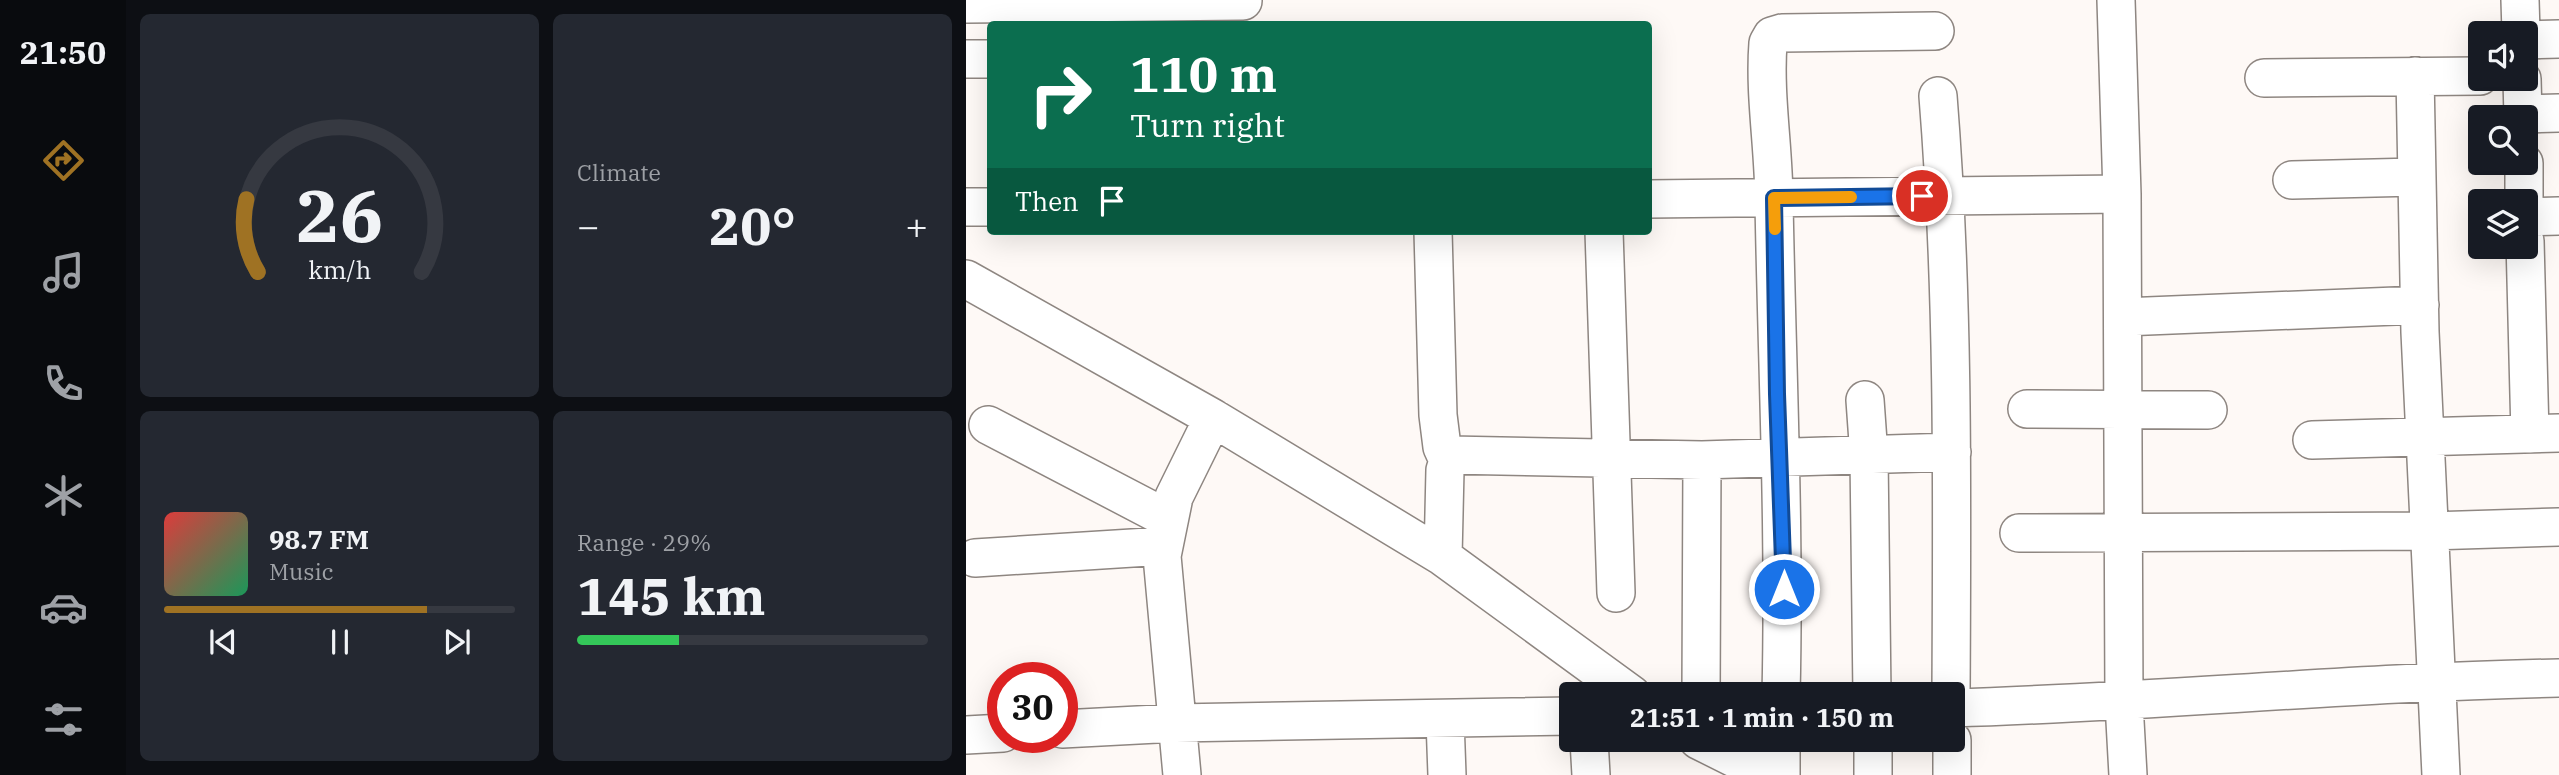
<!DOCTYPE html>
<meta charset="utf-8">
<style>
:root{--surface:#171b24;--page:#242831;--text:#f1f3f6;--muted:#9ea1a6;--line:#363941;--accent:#9f7223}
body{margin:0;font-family:"IBM Plex Serif",serif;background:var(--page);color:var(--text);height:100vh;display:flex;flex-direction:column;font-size:26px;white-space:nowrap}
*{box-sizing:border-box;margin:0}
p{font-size:23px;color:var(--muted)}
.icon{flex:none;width:38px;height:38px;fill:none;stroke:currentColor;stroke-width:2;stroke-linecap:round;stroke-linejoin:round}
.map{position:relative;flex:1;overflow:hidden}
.panel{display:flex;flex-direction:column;gap:14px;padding:14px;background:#0d0f14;width:840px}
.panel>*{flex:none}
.hud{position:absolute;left:21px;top:21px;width:665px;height:214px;border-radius:7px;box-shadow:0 7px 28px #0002;background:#0b6e4f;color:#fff;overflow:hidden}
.fabs{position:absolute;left:1502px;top:21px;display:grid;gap:14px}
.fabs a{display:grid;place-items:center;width:70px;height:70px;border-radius:7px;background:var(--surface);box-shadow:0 7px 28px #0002;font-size:35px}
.speed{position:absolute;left:21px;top:662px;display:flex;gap:14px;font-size:35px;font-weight:700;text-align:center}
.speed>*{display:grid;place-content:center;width:91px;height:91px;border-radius:50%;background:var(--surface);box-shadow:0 7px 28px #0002;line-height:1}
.speed .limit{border:10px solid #d22;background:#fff;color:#111}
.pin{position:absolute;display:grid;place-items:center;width:60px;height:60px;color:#fff;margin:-30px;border:4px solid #fff;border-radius:50%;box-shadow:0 2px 7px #0007}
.me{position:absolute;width:77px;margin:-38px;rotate:0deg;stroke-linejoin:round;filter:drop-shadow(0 0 5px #0008)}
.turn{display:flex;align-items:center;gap:24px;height:147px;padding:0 28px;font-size:32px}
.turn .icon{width:91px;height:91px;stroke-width:2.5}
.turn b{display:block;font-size:49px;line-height:60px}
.then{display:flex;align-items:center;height:66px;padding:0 28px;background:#0003;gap:14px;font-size:26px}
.big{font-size:52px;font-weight:800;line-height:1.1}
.panel .widget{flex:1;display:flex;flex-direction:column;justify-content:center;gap:10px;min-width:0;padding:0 24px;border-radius:10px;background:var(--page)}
.panel .dial{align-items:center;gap:0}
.dial svg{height:182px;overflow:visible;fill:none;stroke:var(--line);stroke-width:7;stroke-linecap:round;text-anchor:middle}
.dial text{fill:var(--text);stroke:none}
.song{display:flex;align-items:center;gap:21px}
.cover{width:84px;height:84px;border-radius:10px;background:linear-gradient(135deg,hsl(0 70% 55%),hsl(150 70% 35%))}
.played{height:7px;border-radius:4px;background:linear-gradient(90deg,var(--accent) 75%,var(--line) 75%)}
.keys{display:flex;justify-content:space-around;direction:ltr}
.heat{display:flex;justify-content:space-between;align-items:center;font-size:38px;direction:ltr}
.charge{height:10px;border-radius:5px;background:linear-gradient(90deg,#34c759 29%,var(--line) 0)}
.panel .tiles{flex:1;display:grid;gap:14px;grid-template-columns:repeat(2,1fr)}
.trip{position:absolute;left:593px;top:682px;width:406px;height:70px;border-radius:7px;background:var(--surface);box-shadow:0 7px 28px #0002;font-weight:800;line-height:70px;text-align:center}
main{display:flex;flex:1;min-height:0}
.dock{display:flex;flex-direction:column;width:126px;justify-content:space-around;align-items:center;background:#090b0e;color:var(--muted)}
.dock .icon{width:49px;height:49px}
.dock .active{color:var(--accent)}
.dock b{font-size:32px;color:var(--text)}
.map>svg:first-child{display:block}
</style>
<main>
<nav class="dock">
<b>21:50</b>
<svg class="icon active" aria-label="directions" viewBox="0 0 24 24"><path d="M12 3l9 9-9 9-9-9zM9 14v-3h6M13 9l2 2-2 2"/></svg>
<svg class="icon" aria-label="music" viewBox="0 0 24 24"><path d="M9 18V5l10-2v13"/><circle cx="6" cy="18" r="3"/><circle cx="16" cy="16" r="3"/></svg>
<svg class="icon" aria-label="phone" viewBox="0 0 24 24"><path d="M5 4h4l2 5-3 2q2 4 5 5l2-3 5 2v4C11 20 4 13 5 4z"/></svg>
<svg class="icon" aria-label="climate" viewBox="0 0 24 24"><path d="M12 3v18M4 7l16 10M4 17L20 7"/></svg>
<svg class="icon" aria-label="car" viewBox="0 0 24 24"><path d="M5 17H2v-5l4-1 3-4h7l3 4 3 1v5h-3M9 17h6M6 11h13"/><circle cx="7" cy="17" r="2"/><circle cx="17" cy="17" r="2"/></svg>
<svg class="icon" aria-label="filters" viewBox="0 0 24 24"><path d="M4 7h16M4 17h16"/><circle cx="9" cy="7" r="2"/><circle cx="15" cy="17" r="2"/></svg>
</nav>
<section class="panel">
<div class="tiles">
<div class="widget dial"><svg viewBox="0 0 100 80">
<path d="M14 69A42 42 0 1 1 86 69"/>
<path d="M14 69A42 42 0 0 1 9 37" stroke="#9f7223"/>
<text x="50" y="56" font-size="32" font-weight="700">26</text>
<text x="50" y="72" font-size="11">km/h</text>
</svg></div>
<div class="widget"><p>Climate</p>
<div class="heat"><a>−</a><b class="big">20°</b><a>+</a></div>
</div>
<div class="widget">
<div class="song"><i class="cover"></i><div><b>98.7 FM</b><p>Music</p></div></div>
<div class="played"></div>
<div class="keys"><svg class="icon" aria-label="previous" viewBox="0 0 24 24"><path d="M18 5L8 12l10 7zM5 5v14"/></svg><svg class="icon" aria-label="pause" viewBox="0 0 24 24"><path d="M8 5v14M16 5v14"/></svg><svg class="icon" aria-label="next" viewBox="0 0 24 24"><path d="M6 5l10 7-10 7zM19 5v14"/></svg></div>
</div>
<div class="widget"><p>Range · 29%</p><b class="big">145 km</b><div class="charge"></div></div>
</div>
</section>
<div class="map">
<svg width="1593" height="775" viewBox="0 0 1593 775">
<rect width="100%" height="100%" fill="#fef9f6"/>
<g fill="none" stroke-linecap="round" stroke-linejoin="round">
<g stroke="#8e8681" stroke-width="40">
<path id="minor" d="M1150,0L1156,194L1158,703L1162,775
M1554,0L1555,33
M0,4L277,1
M1559,40L1593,39
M0,59H24
M1449,76L1454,332L1475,775
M1298,78L1514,76
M1556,79L1557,117
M972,96C988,295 986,495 985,695
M1557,114L1593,113
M1558,163V201
M1326,180L1450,177
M682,199L1156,194
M0,207H24
M1559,217L1593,216
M467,231L472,415L476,447L481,458
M638,231L650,593
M1559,241L1564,434
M0,279L247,418L477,557L666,695
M1157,317L1454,305
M899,400L903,456L906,695
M1061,409L1242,410
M22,425L202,519
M1346,440L1593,433
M1053,533L1464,531L1593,527
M477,557L479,470L484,455L736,460L986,452
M9,558L198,546
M735,695L736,460
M815,695C819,530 811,366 808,202C808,149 798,95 802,43L806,36L816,33L969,31
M987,708C1189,702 1391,682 1593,678
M479,720L481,775
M96,729L210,723L606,716
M0,735L37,733
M623,740L625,775
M732,740L802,775
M907,740V775
M986,740V775
M216,775L196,556L208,497L247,418
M815,775V740"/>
</g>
<use href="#minor" stroke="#fff" stroke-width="37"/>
</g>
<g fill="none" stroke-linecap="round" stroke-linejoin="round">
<g stroke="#114b97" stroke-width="18">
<path id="route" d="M818,589L811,394L808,198L956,196"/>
</g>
<use href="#route" stroke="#1a73e8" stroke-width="12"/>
<path stroke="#f59e0b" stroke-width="12" d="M809,229L808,198L885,197"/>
</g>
</svg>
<div class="fabs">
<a><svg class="icon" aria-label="sound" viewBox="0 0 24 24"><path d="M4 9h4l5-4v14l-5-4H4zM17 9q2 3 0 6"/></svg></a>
<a><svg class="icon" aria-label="search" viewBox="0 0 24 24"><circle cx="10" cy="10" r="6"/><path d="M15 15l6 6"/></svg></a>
<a><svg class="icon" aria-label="layers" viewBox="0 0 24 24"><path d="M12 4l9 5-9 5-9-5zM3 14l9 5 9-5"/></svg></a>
</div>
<div class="speed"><div class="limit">30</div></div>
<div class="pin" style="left:956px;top:196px;background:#d93025"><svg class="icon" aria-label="arrive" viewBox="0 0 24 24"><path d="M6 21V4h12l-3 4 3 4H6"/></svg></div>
<svg class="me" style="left:818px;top:589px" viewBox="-20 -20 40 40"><circle r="17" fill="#1a73e8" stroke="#fff" stroke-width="3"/><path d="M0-11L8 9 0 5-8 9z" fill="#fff"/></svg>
<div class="trip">21:51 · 1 min · 150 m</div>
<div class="hud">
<div class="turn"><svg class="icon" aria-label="right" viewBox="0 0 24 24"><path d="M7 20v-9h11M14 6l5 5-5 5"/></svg><div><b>110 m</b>Turn right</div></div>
<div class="then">Then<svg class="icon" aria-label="arrive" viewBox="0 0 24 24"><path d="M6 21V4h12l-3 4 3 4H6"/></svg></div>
</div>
</div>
</main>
